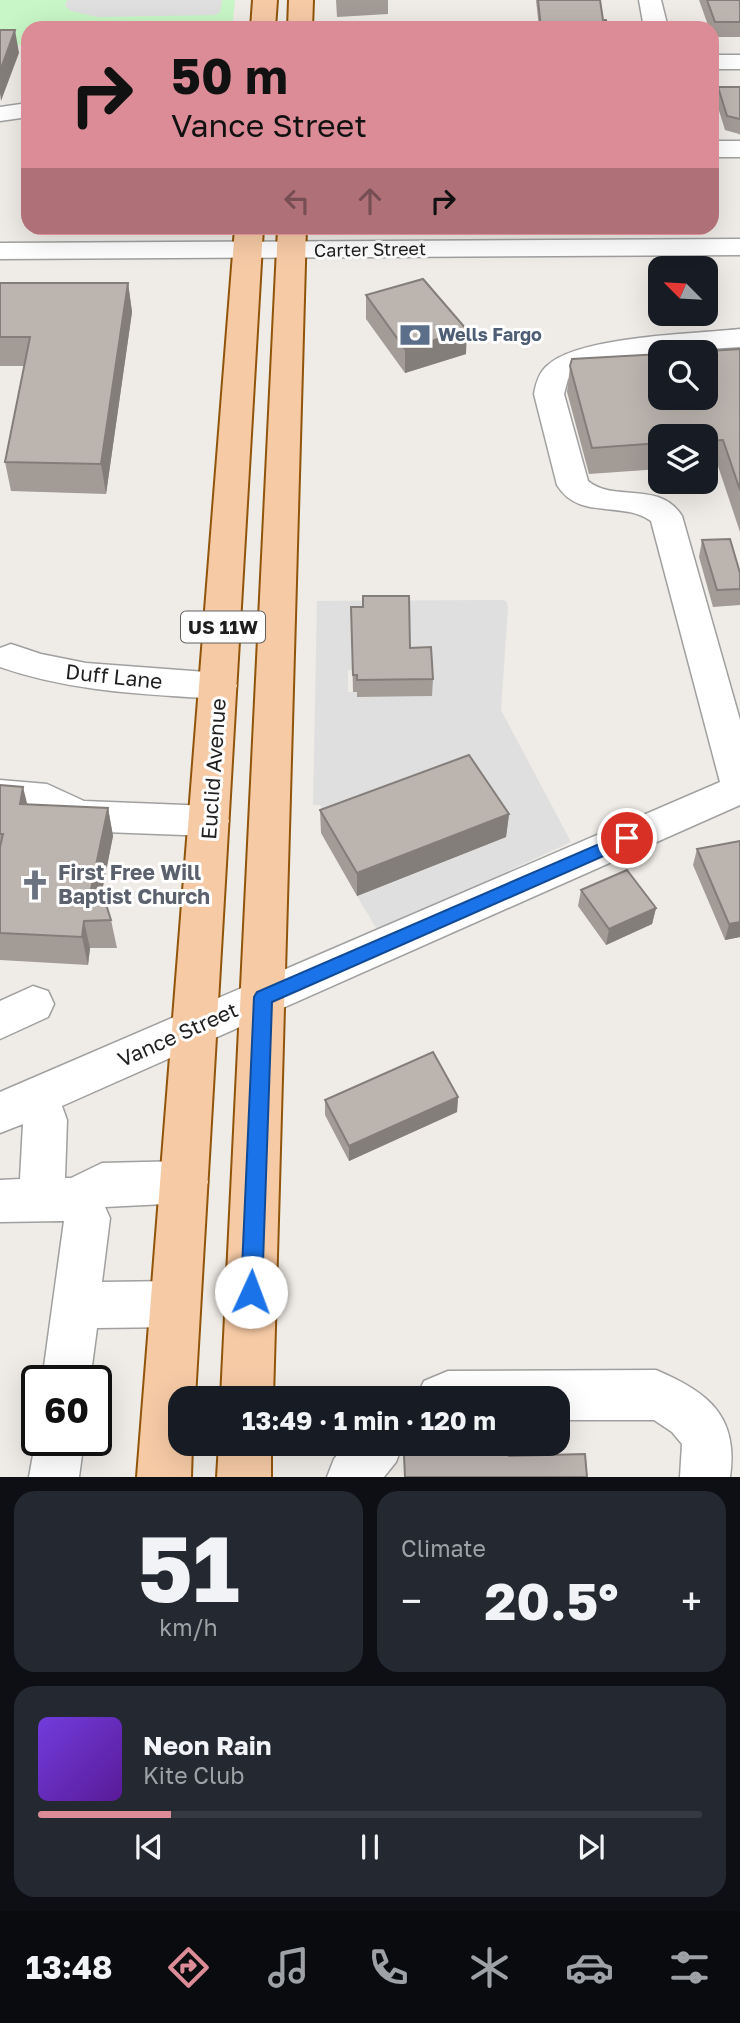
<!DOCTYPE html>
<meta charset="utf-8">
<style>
:root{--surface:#171b24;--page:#242831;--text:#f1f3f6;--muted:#9ea1a6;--line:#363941;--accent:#db8c96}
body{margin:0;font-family:"Golos Text",sans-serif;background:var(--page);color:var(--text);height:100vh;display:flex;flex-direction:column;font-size:26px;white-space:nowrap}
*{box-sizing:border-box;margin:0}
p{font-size:23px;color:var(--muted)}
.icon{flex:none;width:38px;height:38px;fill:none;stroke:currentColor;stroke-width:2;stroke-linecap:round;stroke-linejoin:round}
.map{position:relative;height:1477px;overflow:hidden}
.details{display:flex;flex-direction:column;gap:14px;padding:14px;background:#0d0f14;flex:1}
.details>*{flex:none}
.banner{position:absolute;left:21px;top:21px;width:698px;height:214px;border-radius:21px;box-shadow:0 7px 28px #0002;background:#db8c96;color:#111;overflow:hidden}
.needle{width:46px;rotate:294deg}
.fabs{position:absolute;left:648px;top:256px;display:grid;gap:14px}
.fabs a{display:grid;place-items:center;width:70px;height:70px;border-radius:14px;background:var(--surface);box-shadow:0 7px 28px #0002;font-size:35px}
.speed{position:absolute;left:21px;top:1365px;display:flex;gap:14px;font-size:35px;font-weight:700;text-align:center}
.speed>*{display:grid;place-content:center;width:91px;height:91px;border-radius:50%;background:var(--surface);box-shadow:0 7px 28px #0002;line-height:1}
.speed .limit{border:4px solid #111;border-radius:10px;background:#fff;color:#111}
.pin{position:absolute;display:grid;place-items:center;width:60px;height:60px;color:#fff;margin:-30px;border:4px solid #fff;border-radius:50%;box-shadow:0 2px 7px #0007}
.me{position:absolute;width:77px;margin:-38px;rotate:2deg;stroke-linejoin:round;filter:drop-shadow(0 0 5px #0008)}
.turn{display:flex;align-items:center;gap:24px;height:147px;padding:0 35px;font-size:32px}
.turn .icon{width:91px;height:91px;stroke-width:2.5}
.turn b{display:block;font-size:49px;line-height:60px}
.lanes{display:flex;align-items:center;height:66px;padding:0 35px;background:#0003;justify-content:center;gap:35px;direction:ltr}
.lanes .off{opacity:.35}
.big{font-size:52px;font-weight:700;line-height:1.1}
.details .widget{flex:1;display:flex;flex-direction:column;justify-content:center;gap:10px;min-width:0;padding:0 24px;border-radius:21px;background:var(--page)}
.details .dial{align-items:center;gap:0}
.dial b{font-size:91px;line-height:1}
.song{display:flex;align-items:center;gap:21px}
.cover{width:84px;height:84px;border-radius:10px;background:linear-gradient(135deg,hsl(260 70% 55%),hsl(270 70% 35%))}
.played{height:7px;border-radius:4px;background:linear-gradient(90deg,var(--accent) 20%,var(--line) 20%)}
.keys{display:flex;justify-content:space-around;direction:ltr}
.heat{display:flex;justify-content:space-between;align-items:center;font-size:38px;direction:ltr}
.details .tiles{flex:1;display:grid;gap:14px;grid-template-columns:1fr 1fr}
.widget:last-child{grid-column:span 2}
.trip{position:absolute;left:168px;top:1386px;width:402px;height:70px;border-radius:21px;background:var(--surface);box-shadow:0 7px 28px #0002;font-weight:700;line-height:70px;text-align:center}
.menu{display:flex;height:112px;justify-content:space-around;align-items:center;background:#090b0e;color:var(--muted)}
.menu .icon{width:49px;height:49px}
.menu .active{color:var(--accent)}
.menu b{font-size:32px;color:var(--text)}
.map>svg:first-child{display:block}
</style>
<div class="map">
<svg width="740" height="1477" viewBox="0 0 740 1477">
<rect width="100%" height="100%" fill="#efebe6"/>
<path fill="#c8f6c6" d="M0,0H235L232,28H28V45H0Z"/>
<path fill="#dfdfdf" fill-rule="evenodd" d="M67,0H222L220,12L215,15L98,17L71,11L65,6Z
M501,600L506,601L508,607L501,710L571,842L378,931L357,896L506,836L334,829L320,805H313L317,601ZM358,669L432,696L358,697L357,692H348V670Z"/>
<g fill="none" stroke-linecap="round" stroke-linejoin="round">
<g stroke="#a0a0a0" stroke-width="3">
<path id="minor" d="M639,0H661L668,28H644Z
M712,55H740V69H712Z
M28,103V117L0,121V107Z
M712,141H740V157H712Z
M740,239V255L0,259V243Z
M740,329V347L660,352V355C629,358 593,359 568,379L564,394L588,481C614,503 660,480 682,516L740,720V805L62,1106L67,1120L65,1178H71L102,1163L185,1161L201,1167L208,1182L201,1197L185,1203L105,1207L110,1218L102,1282L176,1281L193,1288L200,1304L193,1320L176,1327L97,1328L90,1381H42L64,1221L0,1222V1180L20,1179L23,1124L0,1133V1092L720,782L651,521C622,500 579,521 557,485L534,394C536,383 539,372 548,365C580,336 695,334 740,329Z
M11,644L41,654L86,663L219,673L232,677L237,686L232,695L219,699C144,694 71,692 0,667V648Z
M0,780L47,784L84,801L210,806L224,810L229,821L224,832L210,836L78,831L40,813L0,810Z
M33,986L48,991L54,1004L48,1017L0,1039V1001Z
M656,1370C708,1392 739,1416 730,1477H680L682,1444L672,1432L654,1420H558V1398H416L424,1381L448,1371Z
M37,1433V1440H84L79,1477H29Z
M346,1444H403L396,1462L384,1477H327L334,1459Z"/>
</g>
<g stroke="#90550a" stroke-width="4">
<path id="major" d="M253,0H277L275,28H251Z
M289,0H313L312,28H288Z
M235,228H263L195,1398H180V1444H192L191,1477H137Z
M278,228H306L273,1398H221Z
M219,1444H271V1477H217Z"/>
</g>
<use href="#minor" fill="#fff" fill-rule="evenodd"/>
<use href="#major" fill="#f6caa5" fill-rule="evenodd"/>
</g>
<path fill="#a29b96" d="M336,0H388V14L337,17Z
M536,0H600L603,20L608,28H539Z
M699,0H740V37H712V28H709Z
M718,87H740V135L739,134L725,130L716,101Z
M0,283H128L132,312L106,494L11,491L5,462L24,366H0Z
M366,295L466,354L405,373L366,319Z
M740,349V532L718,466H705V436H660V469L589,474L567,392L570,366Z
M702,540L740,573V605L713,607L699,557Z
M351,607L410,648L433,679L432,696L357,697V692H353Z
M0,785L28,804L108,808L113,836L101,895L111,920L117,948H90L88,965L0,960Z
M320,810L509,814L506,837L357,896L321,833Z
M740,841V937L725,940L693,865L697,849Z
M581,890L656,908L652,924L606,945L578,906Z
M458,1097L457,1112L349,1161L325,1115V1100Z"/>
<path fill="#847e7a" d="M15,30L19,53L1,101L0,93V71Z
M128,283L132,312L106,494L101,464Z
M467,330L466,354L405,373V349Z
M23,787L30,815L20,804Z
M108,808L113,836L96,922L90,894Z
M509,814L506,837L357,896V873Z
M656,908L652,924L606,945L609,929Z
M84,921L90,948L88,965L82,937Z
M740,922V937L725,940L729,924Z
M458,1097L457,1112L349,1161V1146Z"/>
<path fill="#bcb4af" stroke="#847e7a" stroke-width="2" d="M538,0H600L603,20H606L608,28H541Z
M707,0H740V22H715Z
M0,30H15L0,71Z
M718,87H740V119L727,116Z
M423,279L467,330L405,349L366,295Z
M0,283H128L101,464L5,462L30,337H0Z
M740,349V490L723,440L705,441V436H660V443L592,448L570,366L572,359L660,354V397H705V352H693Z
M730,539L740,573V589L717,590L702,540Z
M363,596H409L410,648L431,647L433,679L357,680V675H353L351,607H363Z
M469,755L509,814L357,873L320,810Z
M0,785L23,787L20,804L108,808L90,894L103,895L111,920L84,921L82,937L0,933V847L3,834H0Z
M740,841V922L729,924L697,849Z
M627,870L656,908L609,929L581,890Z
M433,1052L458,1097L349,1146L325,1100Z
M509,1453V1456L585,1454L587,1477H405L404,1455Z"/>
<path fill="#1a73e8" stroke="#114b97" stroke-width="2" d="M627,832L633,834L636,838L633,843L272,1002L262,1292L259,1299L251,1302L244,1299L241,1292L254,997L257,992Z"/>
<defs>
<g id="bank-bare" transform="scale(2.415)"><path d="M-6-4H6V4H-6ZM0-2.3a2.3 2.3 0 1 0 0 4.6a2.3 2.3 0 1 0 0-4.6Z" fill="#5c6f8a" stroke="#fff" stroke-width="2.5" paint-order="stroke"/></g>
<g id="church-bare" transform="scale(2.415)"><path d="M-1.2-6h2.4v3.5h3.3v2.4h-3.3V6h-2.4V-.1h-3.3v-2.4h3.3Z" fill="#6b7280" stroke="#fff" stroke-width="2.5" paint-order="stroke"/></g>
</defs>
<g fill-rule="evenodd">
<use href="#bank-bare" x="415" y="335"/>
<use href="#church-bare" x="35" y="885"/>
</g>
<g text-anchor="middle" stroke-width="6" stroke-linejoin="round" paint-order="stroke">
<g font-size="18" fill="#1f1f1f" stroke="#fff">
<text transform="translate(370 250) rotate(-1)" y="6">Carter Street</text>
</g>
<g font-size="18" font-weight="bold" fill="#4e5e75" stroke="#fff" text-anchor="start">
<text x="438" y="341">Wells Fargo</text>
</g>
<rect fill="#fff" stroke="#626262" stroke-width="2" x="181" y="611.5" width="84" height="31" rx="5"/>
<g font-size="19" font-weight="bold" fill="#1f1f1f">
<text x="223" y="634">US 11W</text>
</g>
<g font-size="21" fill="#1f1f1f" stroke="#fff">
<text transform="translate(114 677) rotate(6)" y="7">Duff Lane</text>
<text transform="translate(214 769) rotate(-86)" y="7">Euclid Avenue</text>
<text transform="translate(178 1035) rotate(-24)" y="7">Vance Street</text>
</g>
<g font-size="21" font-weight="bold" fill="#5b616d" stroke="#fff" text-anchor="start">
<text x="58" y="880">First Free Will<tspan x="58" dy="24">Baptist Church</tspan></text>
</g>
</g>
</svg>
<div class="fabs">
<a><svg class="needle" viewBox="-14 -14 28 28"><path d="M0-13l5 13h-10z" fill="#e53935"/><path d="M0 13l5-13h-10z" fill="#9ea1a6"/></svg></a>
<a><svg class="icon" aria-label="search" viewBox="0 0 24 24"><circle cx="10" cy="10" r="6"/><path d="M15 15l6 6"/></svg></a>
<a><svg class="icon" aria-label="layers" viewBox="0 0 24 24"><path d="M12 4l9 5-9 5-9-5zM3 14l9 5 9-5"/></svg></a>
</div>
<div class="speed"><div class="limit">60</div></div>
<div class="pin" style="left:627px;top:838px;background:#d93025"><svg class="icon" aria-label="arrive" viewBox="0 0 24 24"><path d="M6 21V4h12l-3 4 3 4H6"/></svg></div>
<svg class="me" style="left:251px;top:1292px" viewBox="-20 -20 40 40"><circle r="19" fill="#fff"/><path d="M0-13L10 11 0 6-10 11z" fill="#1a73e8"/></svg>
<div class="trip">13:49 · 1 min · 120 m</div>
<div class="banner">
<div class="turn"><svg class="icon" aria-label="right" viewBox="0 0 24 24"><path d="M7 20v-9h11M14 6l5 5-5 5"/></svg><div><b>50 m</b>Vance Street</div></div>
<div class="lanes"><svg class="icon off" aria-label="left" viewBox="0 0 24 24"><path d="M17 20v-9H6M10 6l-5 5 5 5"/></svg><svg class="icon off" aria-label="ahead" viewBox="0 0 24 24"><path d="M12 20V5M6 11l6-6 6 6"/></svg><svg class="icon" aria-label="right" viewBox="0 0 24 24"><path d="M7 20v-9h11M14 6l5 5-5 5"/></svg></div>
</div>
</div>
<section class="details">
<div class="tiles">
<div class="widget dial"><b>51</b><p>km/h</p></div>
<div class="widget"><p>Climate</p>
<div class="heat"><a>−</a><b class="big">20.5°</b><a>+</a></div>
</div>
<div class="widget">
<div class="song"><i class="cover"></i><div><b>Neon Rain</b><p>Kite Club</p></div></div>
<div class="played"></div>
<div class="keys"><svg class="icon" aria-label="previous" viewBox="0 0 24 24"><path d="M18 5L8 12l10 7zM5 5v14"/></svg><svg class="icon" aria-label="pause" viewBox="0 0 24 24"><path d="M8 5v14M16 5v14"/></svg><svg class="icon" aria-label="next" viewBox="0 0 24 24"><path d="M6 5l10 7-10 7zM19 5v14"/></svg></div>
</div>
</div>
</section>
<nav class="menu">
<b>13:48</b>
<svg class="icon active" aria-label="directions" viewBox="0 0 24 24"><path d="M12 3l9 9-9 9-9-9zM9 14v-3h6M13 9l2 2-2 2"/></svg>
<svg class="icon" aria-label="music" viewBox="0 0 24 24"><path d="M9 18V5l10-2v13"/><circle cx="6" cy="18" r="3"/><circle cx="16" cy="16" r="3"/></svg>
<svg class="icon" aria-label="phone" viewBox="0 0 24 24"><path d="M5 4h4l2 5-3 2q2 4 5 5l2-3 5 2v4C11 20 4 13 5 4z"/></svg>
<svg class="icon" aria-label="climate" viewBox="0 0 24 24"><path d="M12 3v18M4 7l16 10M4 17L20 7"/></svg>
<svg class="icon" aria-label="car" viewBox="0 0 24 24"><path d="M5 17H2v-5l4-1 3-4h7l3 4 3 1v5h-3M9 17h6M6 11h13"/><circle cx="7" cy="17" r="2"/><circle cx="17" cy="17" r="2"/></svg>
<svg class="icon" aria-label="filters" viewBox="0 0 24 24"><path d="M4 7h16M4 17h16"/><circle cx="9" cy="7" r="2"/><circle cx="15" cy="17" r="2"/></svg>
</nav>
